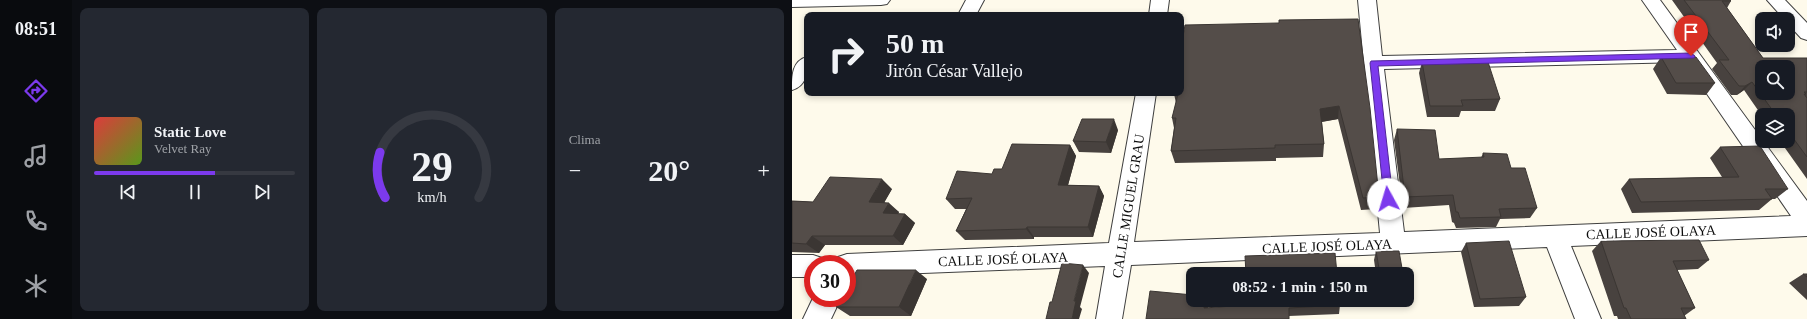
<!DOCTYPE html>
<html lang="es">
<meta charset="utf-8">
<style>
:root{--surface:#171b24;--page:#242831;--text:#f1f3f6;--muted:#9ea1a6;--line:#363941;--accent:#7c3aed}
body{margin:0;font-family:"Times New Roman",serif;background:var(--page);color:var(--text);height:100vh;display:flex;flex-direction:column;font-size:15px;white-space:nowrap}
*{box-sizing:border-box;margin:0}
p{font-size:13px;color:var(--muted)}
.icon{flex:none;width:22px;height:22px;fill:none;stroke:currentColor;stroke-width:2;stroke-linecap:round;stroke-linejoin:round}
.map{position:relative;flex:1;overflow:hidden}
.drawer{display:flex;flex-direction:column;gap:8px;padding:8px;background:#0d0f14;width:720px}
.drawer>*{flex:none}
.top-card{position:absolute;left:12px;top:12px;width:380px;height:84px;border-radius:8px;box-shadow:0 2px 6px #0003;background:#171b24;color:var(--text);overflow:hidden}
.buttons{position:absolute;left:963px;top:12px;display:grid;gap:8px}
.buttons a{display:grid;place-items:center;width:40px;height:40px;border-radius:8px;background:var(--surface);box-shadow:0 2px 6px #0003;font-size:20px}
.speed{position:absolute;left:12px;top:255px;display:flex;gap:8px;font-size:20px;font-weight:700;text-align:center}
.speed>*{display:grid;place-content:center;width:52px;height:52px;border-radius:50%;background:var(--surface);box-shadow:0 2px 6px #0003;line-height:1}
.speed .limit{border:6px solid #d22;background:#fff;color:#111}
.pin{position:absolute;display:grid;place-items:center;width:34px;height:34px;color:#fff;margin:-41px -17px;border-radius:50% 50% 50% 0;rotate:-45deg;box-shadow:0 0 4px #0007}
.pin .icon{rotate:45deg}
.me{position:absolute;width:44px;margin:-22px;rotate:354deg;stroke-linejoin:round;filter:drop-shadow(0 0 3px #0008)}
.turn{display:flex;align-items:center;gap:14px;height:84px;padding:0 16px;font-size:18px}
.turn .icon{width:52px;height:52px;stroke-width:2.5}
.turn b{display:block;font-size:28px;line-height:34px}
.big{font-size:30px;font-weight:700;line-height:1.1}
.drawer .tile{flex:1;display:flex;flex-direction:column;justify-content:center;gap:6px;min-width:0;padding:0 14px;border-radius:8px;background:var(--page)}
.drawer .dial{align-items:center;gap:0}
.dial svg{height:104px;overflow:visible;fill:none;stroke:var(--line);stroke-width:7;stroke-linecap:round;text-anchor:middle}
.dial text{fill:var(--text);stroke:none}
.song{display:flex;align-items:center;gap:12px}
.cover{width:48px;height:48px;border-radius:6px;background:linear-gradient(135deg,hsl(0 70% 55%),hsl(90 70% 35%))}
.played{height:4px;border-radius:2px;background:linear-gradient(90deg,var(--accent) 60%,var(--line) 60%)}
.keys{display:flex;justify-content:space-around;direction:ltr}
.heat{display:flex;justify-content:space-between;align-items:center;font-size:22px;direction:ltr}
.drawer .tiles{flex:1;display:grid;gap:8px;grid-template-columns:repeat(3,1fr)}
.trip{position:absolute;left:394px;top:267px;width:228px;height:40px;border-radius:8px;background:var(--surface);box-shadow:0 2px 6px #0003;font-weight:700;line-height:40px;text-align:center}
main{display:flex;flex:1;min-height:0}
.menu{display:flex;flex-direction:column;width:72px;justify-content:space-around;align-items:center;background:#090b0e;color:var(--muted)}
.menu .icon{width:28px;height:28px}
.menu .selected{color:var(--accent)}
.menu b{font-size:18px;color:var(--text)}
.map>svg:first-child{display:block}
</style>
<main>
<nav class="menu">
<b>08:51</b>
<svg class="icon selected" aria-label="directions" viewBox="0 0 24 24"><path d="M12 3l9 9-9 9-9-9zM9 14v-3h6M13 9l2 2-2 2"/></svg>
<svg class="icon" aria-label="music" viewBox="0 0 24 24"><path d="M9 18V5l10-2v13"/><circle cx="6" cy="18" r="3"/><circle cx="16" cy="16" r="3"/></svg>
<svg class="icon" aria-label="phone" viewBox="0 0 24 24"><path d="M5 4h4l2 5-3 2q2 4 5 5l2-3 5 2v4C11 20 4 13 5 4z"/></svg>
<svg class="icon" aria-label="climate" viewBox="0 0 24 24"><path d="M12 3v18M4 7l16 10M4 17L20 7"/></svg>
</nav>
<section class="drawer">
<div class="tiles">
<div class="tile">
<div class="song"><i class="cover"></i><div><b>Static Love</b><p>Velvet Ray</p></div></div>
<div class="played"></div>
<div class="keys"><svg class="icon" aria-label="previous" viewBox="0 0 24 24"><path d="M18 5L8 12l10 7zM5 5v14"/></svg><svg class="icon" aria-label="pause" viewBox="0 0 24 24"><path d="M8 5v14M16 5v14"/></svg><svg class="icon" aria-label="next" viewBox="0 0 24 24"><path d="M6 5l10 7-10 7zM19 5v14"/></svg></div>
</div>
<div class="tile dial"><svg viewBox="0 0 100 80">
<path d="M14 69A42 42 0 1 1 86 69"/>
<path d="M14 69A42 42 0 0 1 10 34" stroke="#7c3aed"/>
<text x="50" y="56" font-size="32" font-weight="700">29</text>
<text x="50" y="72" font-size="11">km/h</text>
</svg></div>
<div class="tile"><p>Clima</p>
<div class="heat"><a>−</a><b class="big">20°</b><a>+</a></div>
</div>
</div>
</section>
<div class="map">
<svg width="1015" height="319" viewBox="0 0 1015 319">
<rect width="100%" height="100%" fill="#fefaeb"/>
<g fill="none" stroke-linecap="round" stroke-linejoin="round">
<g stroke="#3f3f3f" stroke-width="2">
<path id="minor" d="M0,0H98L95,4L89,5L0,7Z
M174,0H192L184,15H166Z
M359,0H377L375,15H357Z
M566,0H584L590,56L885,50L850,0H868L1015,201V236L779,246L809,319H783L755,247L339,265L330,319H304L313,266L55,276V264H43L46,257L55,254L317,243L344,93H364L342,242L588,233ZM893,62L999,216L612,232L592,69Z
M975,0H993L1015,23V40L1009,38L996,24V19H992Z
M15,57C15,71 16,85 0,90C0,75 0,61 15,57Z
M0,255H21L30,258L33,264H21V277H0Z
M21,298H49L39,319H11Z"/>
</g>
<use href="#minor" fill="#fff" fill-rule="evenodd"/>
</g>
<path fill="#48423f" d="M880,0H938L939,1L935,8L971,58H1015V179L988,141H996V115H970V116L952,90L945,95H939L920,69L925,63Z
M566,19L587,197L584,209L569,210L546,119L530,122L532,144L531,157L484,158V161L383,163L379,151L382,128L380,118L384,103L382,94L487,23Z
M869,57L923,83L914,95L875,94L861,69Z
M630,62L708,99L703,111H669L667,117H635L627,73Z
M605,129L647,159L689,158L691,153L719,168L745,208L738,218L708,219L704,227L664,228L662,223L660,222L657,205L611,208L602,140Z
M326,130L319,153L287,152L281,141Z
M278,145L284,156L276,185L307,186L312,196L301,237H242V239L173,240L164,231L174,209H163L154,199L210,169Z
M928,147L996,189L983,199H980L967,210L840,213L829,189L837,179L930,177L918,158Z
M100,189L92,202L107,212L106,214H113L123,223L111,245H33L27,253L0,252V201L21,202Z
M809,241L917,260L906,269L885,270L903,308L892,316L894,319H826L825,316H822L800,251Z
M674,243L734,297L727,306L682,307L669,252Z
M584,251L611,274H584L582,260Z
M1011,274H1015V300L997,283Z
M135,279L119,316H58L44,307Z
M401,300H414L416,305V308L548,305L547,314L497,316L354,319Z
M604,300H613L612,303Z"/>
<path fill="#3b3633" d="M960,82L952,90L945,95L953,86Z
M547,106L546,119L528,122V109Z
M322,119L326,130L319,153L314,142Z
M278,145L284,156L273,196L266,185Z
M90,179L100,189L87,212L77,202Z
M307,186L312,196L301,237L296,227Z
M97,203L107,212L101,223L91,213Z
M113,214L123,223L111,245L101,236Z
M235,227L242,237V239L234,229Z
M20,236L33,245L27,253L14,244Z
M291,265L297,273L288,307L290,309L287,319H280L282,301Z
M124,270L135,279L119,316L107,307Z
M413,300H414L416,305L415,317L412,308Z"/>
<path fill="#544d49" stroke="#3b3633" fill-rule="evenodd" d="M892,0H938L939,1H930L971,58H1015V92H1012L1014,94H1012L1015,98V157L996,131V115H984L960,82L953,86H947L927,60H937ZM970,67H996V93H970Z
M566,19L578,108L587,197L571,198L547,106L528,109L532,144L483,145V148L379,151L384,118H380L386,94H382V93H389V48L393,25L487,23V20Z
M869,57H904L923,83H884Z
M630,62H696L708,99L669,100L671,106H638Z
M290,119H322L314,142L281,141Z
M605,129L643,130L647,159L692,157L691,153L715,154L719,168H733L745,208L707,209L709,217L668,218L666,212H664L661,195L613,197Z
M220,144L278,145L266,185L307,186L296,227H235L234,229L164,231L180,198L154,199L165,171L200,174L202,169H210Z
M968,146L996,189H973L980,199L849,202L837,179L947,177L928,147Z
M38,177L90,179L77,202L97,203L91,213L113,214L101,236H20L14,244L0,243V201L21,202Z
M907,240L917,260L881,261L903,308H889L894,319H839L834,308H832L809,241Z
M717,241L734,297L688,299L674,243Z
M584,251H607L611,274H588Z
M543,253L545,274H454L453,256Z
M270,263L291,265L282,301H284L280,319H254L258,302H260Z
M65,270H124L107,307H44L49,298H55V288Z
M1011,274H1015V277Z
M358,291L401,295V300H413L412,308L456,305V300H547L548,305L497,308V319H354Z"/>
<path fill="#7c3aed" stroke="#51269a" d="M899,53L903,56L902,58L586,66L601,199L600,201H593L592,199L578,63L579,61Z"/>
<g text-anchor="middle" stroke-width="4" stroke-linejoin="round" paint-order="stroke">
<g font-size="14" fill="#0c0c0c" stroke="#fff">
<text transform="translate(336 206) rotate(-81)" y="5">CALLE MIGUEL GRAU</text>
<text transform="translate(859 232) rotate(-2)" y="5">CALLE JOSÉ OLAYA</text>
<text transform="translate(535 246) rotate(-2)" y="5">CALLE JOSÉ OLAYA</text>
<text transform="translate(211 259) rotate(-2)" y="5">CALLE JOSÉ OLAYA</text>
</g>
</g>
</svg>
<div class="buttons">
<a><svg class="icon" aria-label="sound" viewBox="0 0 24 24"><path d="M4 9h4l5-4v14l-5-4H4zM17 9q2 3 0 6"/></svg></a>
<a><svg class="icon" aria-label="search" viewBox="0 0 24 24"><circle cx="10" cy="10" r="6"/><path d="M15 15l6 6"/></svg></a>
<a><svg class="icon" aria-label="layers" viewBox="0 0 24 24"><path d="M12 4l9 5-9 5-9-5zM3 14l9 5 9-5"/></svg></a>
</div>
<div class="speed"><div class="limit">30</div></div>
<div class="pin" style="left:899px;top:56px;background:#d93025"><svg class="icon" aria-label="arrive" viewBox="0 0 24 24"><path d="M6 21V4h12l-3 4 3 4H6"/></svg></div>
<svg class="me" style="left:596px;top:199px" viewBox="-20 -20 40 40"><circle r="19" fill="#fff"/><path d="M0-13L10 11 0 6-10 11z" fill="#7c3aed"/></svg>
<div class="trip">08:52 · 1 min · 150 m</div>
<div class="top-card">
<div class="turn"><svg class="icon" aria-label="right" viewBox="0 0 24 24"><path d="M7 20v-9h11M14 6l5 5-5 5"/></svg><div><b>50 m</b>Jirón César Vallejo</div></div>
</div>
</div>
</main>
